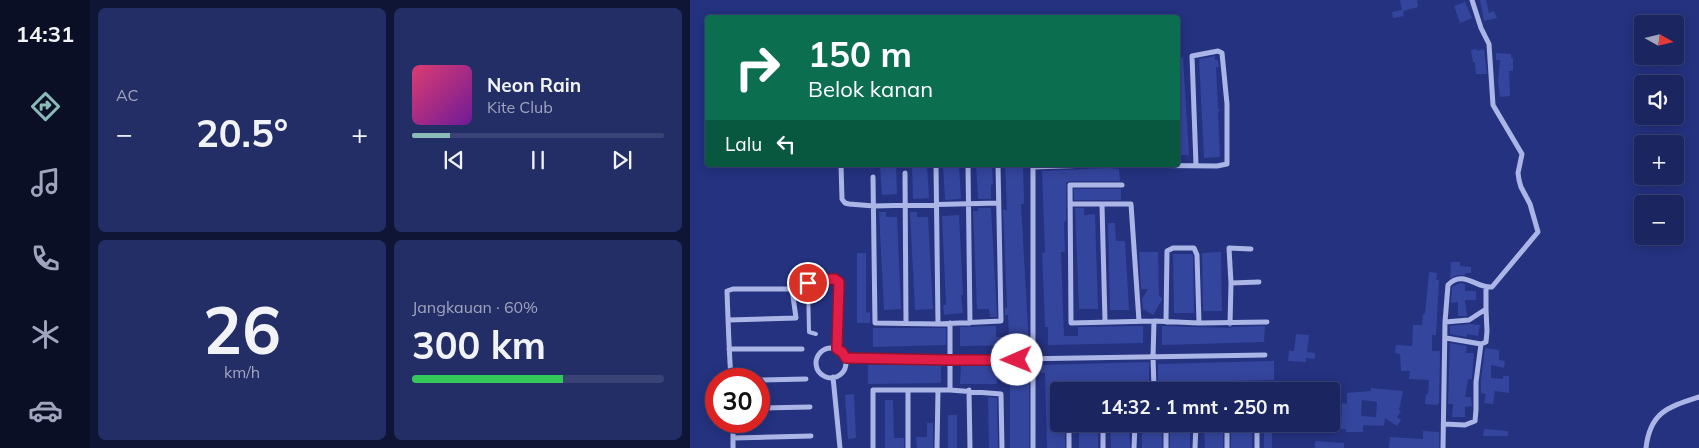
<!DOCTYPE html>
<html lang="id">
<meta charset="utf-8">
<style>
:root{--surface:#1b2660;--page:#242e66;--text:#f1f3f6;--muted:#a0a5bd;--line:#394375;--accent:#8bbbb9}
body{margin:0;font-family:Mulish,sans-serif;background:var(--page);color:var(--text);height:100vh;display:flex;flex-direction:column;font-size:19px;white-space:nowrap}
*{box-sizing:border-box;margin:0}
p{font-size:16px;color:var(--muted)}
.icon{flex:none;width:28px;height:28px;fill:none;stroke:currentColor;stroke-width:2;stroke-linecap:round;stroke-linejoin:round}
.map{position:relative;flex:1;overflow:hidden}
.details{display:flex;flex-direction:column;gap:8px;padding:8px;background:#0f1535;width:600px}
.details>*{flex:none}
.top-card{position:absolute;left:15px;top:15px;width:475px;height:152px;border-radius:5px;box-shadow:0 2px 12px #0003,0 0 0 1px var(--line);background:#0b6e4f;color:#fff;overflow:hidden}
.needle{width:32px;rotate:98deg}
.buttons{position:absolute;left:944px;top:15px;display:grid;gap:10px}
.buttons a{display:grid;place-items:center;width:50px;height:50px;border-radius:5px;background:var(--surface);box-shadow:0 2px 12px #0003,0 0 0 1px var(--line);font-size:25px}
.speed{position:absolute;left:15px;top:368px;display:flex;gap:10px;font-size:25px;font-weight:700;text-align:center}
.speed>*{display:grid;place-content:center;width:65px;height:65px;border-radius:50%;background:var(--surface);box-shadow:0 2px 12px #0003,0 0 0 1px var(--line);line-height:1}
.speed .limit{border:8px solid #d22;background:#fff;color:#111}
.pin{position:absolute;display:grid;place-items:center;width:42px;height:42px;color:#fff;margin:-21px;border:2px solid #fff;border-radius:50%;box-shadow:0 1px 5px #0007}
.me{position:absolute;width:55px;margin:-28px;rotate:269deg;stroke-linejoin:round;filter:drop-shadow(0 0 4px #0008)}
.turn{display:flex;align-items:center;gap:18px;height:105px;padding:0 20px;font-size:22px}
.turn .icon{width:65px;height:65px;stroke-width:2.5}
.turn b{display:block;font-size:35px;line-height:42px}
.then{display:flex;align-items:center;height:48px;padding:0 20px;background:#0003;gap:10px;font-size:19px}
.big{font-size:38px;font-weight:700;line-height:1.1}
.details .card{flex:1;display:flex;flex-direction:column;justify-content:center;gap:8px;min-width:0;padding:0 18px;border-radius:8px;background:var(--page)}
.details .dial{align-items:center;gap:0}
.dial b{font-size:65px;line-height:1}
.song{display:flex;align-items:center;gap:15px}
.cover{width:60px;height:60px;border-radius:8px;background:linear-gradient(135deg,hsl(340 70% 55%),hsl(280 70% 35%))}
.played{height:5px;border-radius:2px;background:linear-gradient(90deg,var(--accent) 15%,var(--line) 15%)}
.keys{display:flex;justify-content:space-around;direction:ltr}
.heat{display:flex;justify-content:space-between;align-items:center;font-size:28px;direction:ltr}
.charge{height:8px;border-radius:4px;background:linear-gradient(90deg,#34c759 60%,var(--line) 0)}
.details .tiles{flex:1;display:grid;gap:8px;grid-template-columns:repeat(2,1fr)}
.trip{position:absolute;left:360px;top:382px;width:290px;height:50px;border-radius:5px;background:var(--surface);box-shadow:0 2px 12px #0003,0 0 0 1px var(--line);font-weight:700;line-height:50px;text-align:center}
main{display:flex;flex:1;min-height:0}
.menu{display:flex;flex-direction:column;width:90px;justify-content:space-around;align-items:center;background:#0b0f26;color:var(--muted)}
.menu .icon{width:35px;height:35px}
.menu .active{color:var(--accent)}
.menu b{font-size:22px;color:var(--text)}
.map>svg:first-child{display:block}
</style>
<main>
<nav class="menu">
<b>14:31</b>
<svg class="icon active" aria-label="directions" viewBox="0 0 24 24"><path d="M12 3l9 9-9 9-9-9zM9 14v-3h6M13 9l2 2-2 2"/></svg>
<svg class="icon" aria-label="music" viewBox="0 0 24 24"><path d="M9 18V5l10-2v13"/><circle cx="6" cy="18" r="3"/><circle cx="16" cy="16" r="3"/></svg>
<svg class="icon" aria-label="phone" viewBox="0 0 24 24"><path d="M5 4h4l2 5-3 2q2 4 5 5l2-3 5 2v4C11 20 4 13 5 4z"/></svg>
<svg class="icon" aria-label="climate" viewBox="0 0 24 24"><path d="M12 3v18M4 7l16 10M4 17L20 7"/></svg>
<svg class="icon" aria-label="car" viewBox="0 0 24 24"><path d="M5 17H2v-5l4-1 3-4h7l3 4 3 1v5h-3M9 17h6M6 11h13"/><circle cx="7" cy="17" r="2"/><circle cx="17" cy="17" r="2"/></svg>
</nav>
<section class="details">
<div class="tiles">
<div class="card"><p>AC</p>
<div class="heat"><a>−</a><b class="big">20.5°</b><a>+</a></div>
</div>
<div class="card">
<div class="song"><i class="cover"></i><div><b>Neon Rain</b><p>Kite Club</p></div></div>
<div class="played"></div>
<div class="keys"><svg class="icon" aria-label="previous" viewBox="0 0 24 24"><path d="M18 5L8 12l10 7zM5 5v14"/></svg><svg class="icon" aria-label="pause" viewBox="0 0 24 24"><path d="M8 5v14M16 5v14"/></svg><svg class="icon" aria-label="next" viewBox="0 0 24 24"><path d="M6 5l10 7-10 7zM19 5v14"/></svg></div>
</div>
<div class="card dial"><b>26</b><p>km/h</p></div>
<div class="card"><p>Jangkauan · 60%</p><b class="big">300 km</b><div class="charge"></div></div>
</div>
</section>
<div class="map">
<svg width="1009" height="448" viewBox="0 0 1009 448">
<rect width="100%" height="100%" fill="#243280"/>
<path fill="#34459d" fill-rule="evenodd" d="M710,0H727L728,7L713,11L714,16L703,18L702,12L712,10Z
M790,0H796L799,13L804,11L807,18L794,21Z
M775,2L782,18L770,23L764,6Z
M787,49V51L794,49L797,74H786L785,62H783L781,50Z
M806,53L821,54V58H823V71H819L820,96L810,97L808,81L810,60H806Z
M525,56V60H528L529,67H526L528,109H530L528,113L530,157L514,158L509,59Z
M488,58H493L499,155H488Z
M190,165H206L207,194L192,195Z
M222,165H237L239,198L223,199Z
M253,165H269L271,199L255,200Z
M286,165H302L303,184L301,185V199H288Z
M315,165H333L334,204H331L339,345L270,346V327L306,326V337H319L318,315H315V308H317V303L313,210H317Z
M418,168L429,169L430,181H380L376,183V221L374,222L375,252H371L374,336H388V327L453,326V343L358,345V327H355L353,275L352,253H355L352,171Z
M384,189H431V200H384Z
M288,208H301L307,317H300L299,309H287L283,211H288Z
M385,208H394V215L405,214L408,309H389Z
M189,212H196V217H207L211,309L194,310Z
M220,212H227V217H238L243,309L225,310Z
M269,215L273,295H271L273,313L254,315L253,305H256L252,216Z
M418,223H425L426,241H435L439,310H420Z
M449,252H468L469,296L472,298V300L463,315L453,309L452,299L458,289H451Z
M531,252L532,311H513L512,253Z
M167,253H176V313L180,312V323H167Z
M483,254H502L503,256L504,313H484Z
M761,262H770V266L781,267V273H775V275H768L760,278Z
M739,272L747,273L746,280H749L746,335H742V351H750L749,403L747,405L735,404L736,394H738L739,380L719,379L720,371H711L710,354L705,353L706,345L722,346L723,325H732L733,314H735Z
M770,283L775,284V291H786V300H775L777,316H768V302L761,303L762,287Z
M780,324L790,325L788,336L777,334V337L760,334V326Z
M472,326L540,328L543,327L575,326L574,342L472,345Z
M183,328H256V345L183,347Z
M606,334L619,335L617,352L625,353V359L616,358V362L598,361L599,351H604Z
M760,343L777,346L776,353H784L782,379H778L775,397H781L782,406L775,407V417H762L763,404H758Z
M795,348L809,350V360L815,361L814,368L801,365V378L813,379V376H819V393L805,391L803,404L794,403L796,394L791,393V380Z
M584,361V380L468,383V364Z
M459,362V381L376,383L375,391H369V424H375V448H357L355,373H351L350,365Z
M251,364V383L178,384V365Z
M336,364V375H339V448H320V373H307V384H270L271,365Z
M681,388L713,391L709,410L711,411L707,417L711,420L707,426L695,418L694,426L673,425V432H656V429H651L652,403L657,404V393L681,391ZM672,400L687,402L686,417L671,416Z
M164,394L166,438L158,439L155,395Z
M298,397L307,398L308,448H299Z
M195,400H203L204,438H214V448H195Z
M258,415H267V448H258Z
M237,423H243V448H227L226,437H237Z
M389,424H408V448H389Z
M420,424H439L440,448H421Z
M452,424H472V448H452Z
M480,424H500V448H480Z
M514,424H533V448H515Z
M541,424H562V448H541Z
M574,424H582V448H574Z
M794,429L818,431V436H793Z
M733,431L749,432V448H699L700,437L733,439Z
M625,441L654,443V448H625Z"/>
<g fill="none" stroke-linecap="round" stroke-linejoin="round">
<path stroke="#abb5e6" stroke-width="4" d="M126,334L119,332L118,283L122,280L145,279L149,282L147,349"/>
<path stroke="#abb5e6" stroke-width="5" d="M151,165L152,199L155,203L159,204L184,206L309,203
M246,165L248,324
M278,165L280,323
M421,165L527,166L537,164V104L532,53L528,51L502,56L506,165
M343,167L400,165
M215,173L216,322
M183,177L185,323L248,324L311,321L308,165
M432,185H380L381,323L464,321L509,323L577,322
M380,204H441L449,321
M412,205L415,321
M541,283L569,282
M38,320L106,318L102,289H43L37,291C38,320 39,349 41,379
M464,321L463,357L464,388H575
M476,322L477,251L483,248H504L507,255L509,323
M755,322L779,320L796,309V287
M260,323V390
M540,324L541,283L539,248L561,249
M756,338L791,344L796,342L797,331L796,309
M126 363a15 15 0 1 1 30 0a15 15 0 1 1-30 0Z
M39,349H112
M156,358L260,360L575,355
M143,377L150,448
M69,380L116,379
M279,390L280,448
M379,391V388H464
M69,408L120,407
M43,421V448
M754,424L775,425L785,421L786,410V382L791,344
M43,438L121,436
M183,448V390H260L311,394L312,448
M218,448V390
M247,448L248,390
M343,448V165
M379,448V424
M413,448V424
M444,448L445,424
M476,448V424
M505,448L506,424
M537,448V424
M567,448V424
M753,448L755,322L758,285C773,269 787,289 802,287L848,232L840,204L831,187L829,180L828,173L832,154L803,105L799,44L791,28L782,0
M956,448C960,412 978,407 1009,397"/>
</g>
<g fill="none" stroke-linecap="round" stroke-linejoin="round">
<g stroke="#92132f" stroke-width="12">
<path id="route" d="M118,283L122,280L145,279L149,282L147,349L152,352L156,358L260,360H327"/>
</g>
<use href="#route" stroke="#e11d48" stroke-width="9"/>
</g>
</svg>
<div class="buttons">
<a><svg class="needle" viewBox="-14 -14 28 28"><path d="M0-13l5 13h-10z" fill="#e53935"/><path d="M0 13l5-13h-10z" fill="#a0a5bd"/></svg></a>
<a><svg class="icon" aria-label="sound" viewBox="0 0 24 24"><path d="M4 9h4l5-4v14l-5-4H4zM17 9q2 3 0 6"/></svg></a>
<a>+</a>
<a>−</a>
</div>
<div class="speed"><div class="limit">30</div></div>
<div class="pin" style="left:118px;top:283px;background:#d93025"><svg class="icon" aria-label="arrive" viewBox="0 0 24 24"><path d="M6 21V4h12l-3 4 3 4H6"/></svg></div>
<svg class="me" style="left:327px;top:360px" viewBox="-20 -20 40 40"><circle r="19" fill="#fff"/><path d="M0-13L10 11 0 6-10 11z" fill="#e11d48"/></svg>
<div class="trip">14:32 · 1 mnt · 250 m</div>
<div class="top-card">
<div class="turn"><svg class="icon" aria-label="right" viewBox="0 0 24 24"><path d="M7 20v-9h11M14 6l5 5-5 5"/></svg><div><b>150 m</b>Belok kanan</div></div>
<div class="then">Lalu<svg class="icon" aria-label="left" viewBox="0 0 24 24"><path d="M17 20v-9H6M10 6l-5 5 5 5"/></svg></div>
</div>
</div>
</main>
